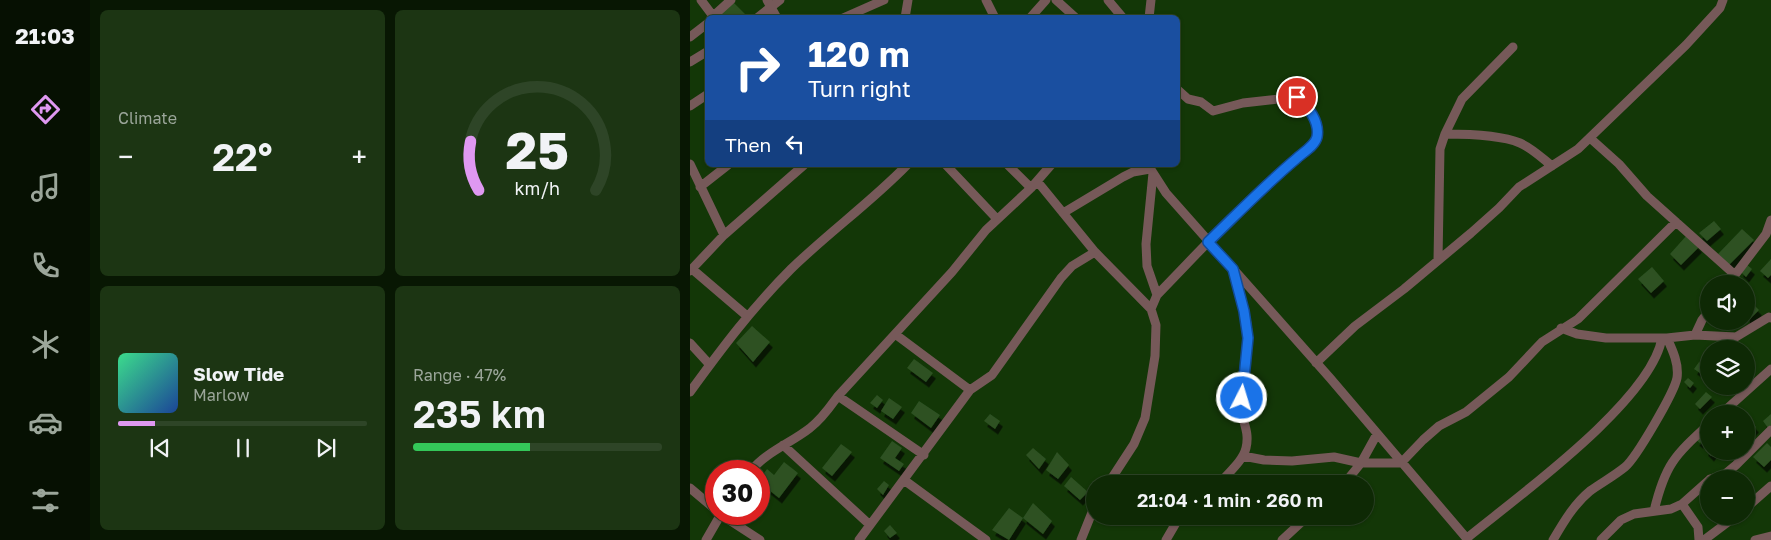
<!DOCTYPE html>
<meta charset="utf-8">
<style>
:root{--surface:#0e2905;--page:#1c3513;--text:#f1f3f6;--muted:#9ba69a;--line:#2e4527;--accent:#df98f1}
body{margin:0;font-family:"Golos Text",sans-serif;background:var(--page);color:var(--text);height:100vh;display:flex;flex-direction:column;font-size:19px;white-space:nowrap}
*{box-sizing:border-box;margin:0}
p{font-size:16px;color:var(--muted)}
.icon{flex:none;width:28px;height:28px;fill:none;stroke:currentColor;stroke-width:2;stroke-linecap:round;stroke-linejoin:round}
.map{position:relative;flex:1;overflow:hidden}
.details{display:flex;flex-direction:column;gap:10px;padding:10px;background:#081703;width:600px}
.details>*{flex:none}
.guide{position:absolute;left:15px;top:15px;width:475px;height:152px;border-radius:8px;box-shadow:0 1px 4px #0004,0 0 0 1px var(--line);background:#1a4fa0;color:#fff;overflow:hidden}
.fabs{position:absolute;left:1010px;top:275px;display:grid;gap:10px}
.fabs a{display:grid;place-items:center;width:55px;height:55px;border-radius:50%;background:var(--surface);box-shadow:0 1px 4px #0004,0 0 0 1px var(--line);font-size:25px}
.speed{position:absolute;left:15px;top:460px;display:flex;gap:10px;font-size:25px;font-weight:700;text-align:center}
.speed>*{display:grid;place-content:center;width:65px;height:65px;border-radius:50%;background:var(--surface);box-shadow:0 1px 4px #0004,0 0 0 1px var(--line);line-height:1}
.speed .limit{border:8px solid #d22;background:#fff;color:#111}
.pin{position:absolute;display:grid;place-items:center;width:42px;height:42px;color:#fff;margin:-21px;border:2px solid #fff;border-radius:50%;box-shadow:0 1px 5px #0007}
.me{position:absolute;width:55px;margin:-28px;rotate:5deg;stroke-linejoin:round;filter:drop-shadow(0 0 4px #0008)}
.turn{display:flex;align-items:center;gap:18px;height:105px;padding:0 20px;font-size:22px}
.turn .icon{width:65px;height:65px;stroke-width:2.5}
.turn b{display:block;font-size:35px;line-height:42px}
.then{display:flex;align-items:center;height:48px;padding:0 20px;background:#0003;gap:10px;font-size:19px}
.big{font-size:38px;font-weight:600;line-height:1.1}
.details .widget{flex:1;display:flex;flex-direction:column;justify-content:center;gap:8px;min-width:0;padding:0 18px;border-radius:8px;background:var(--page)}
.details .dial{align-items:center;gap:0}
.dial svg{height:130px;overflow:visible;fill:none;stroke:var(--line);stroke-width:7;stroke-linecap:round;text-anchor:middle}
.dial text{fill:var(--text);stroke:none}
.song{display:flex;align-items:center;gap:15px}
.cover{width:60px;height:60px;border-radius:8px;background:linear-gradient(135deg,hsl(150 70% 55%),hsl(220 70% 35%))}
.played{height:5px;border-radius:2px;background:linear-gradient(90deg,var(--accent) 15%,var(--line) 15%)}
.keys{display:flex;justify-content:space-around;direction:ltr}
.heat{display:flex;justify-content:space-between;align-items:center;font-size:28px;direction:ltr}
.charge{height:8px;border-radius:4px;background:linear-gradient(90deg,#34c759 47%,var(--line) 0)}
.details .tiles{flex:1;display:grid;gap:10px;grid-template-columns:repeat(2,1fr)}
.trip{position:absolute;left:396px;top:475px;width:288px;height:50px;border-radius:25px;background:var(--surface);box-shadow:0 1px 4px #0004,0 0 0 1px var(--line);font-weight:600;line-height:50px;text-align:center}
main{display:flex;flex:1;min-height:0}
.tabs{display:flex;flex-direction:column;width:90px;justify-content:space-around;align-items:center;background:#061002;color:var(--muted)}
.tabs .icon{width:35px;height:35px}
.tabs .current{color:var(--accent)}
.tabs b{font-size:22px;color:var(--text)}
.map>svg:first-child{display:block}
</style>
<main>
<nav class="tabs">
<b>21:03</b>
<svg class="icon current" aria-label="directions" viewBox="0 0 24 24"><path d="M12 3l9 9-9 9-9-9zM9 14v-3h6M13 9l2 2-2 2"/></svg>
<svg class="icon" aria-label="music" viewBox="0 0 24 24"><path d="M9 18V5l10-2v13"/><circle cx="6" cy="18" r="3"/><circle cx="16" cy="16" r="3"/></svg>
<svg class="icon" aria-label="phone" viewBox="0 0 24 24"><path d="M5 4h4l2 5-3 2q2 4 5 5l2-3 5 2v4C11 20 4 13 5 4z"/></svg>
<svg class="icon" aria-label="climate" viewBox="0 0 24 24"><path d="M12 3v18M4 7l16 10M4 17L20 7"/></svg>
<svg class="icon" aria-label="car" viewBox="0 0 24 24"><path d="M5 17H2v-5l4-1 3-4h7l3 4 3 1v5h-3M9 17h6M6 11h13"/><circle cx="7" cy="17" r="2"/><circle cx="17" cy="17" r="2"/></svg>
<svg class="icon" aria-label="filters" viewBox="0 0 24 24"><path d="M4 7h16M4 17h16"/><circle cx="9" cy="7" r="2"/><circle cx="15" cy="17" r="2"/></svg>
</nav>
<section class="details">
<div class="tiles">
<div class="widget"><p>Climate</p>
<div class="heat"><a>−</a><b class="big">22°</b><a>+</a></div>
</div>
<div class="widget dial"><svg viewBox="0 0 100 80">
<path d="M14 69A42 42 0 1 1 86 69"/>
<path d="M14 69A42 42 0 0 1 9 39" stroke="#df98f1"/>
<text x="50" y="56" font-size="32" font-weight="700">25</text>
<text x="50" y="72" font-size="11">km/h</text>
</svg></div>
<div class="widget">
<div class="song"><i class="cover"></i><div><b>Slow Tide</b><p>Marlow</p></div></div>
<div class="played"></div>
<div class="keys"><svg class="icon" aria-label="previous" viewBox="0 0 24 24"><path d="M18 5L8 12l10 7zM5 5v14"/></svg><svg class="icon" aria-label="pause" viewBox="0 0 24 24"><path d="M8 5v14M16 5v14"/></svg><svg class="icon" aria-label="next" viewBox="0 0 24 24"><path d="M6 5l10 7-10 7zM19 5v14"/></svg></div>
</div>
<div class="widget"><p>Range · 47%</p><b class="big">235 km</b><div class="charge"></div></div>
</div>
</section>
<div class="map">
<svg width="1081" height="540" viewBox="0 0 1081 540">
<defs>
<filter id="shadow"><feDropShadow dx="3" dy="5.5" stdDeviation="0" flood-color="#0009"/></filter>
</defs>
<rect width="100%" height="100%" fill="#133707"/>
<path fill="#2d5122" filter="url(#shadow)" d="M44,3L57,16L55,18H34L31,13Z
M1024,221L1031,229L1017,241L1009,233Z
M1052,229L1064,240L1039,265L1028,254Z
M997,235L1009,247L991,265L980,254Z
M1081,259V275L1078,278L1070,271Z
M1056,264L1062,269L1056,277L1050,271Z
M962,267L974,281L961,293L948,279Z
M1058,299L1069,310L1057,322L1056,300Z
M62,326L80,342L63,362L46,343Z
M1031,343L1039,349H1027Z
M224,359L243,373L236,382L217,368Z
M1009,362L1015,367L1010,373L1004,369Z
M998,378L1004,383L1000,388L994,382Z
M1016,392L1022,397L1010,409L1005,404Z
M187,395L193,400L187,408L180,403Z
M199,398L212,407L203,419L191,411Z
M229,401L250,415L241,428L221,413Z
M300,414L310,421L305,429L294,421Z
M1081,414V425L1078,428L1073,421Z
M1060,421L1066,427L1060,433L1056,430V425Z
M1019,430V435L1010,443L1006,440Z
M202,441L212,448L205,458L214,464L209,471L190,458Z
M1077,443L1081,447V460L1074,467L1063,457Z
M151,444L162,452L142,476L132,468Z
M1019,446V451H1025L1021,456L1015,450Z
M343,448L356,459L349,469L336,455Z
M367,452L379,465L368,479L356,470Z
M94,462L108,473L89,498L69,482V480L77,469L84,475Z
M381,477L398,492L390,500L374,486Z
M194,481L199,485L193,495L187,489Z
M343,503L362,521L353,534L333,518L319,540L302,530L319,508L333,518Z
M200,525L207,533L200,538L194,531Z"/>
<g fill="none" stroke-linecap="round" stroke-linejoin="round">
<path stroke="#765959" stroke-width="9" d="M11,0L23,16
M77,0L87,18
M296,0L305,18
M366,0L386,18
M418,0L433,18
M21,18L41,0
M67,18L90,0
M153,18L194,0
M215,18L218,0
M340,18L356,0
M459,18L461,0
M0,37L18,23
M0,62L18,51
M0,106L18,94
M755,134C776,134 811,135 830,143C842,148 852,158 862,166
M900,138L929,164L957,196L1044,274
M0,164L34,235
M256,165L307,219
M318,165L341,188
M458,165L476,193L640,378L778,540
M347,181L405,252L461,309
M10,187L38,165
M373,213L433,177L443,172L460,169
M748,260L750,149L755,134L772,99L823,47
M2,269L57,316
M0,271L34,235L114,165
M1038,284L1076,234L1081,220
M467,295C507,254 546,211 589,173C598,166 625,147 627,136C629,121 618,106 607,97L553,103L523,111L511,102L498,99L488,90
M871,328L887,334L916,338H977L1005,335L1046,337L1079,317L1081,318
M205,334L280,390
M1005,335L1012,320L1019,311
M0,343L20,365
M626,363L665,326L714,289L781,233L809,208L829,187L888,149L996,45L1030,8L1033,0
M0,392C32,348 62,308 101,269C138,233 181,202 217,165
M148,396L234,455
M1031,414L1081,369
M93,445L180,525
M553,456L574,460L602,461L644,457L671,463H711L733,440L749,426L776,412L819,377L852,342L888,319L986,222
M61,471C76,452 101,443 120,428C132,419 140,407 148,396L262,272L296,230L341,188L361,165
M1020,479L1034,475L1046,465L1081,430
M214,480L296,540
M418,484L444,444L455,418L465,356L466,325L461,309L467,295L457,266L456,244L463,173
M529,484C538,473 553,461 556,448C560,431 552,422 551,407C550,384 558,361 558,339C559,318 548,292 543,272
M654,484L671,463L687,434
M0,488L26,510
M992,504L1008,527L1009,540
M1056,508L1081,486
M964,511C975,465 984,456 1019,424
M30,514L70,540
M777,538C827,497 961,401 972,338
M16,540L31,514
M169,540L280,390L302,375L371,278L382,266L405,252
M391,540L405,505
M476,540L490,516
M592,540L618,516
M863,540C873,523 884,504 900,491C911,483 924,476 935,467C946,458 984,393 987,378C989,364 983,351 977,338
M911,540L931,520L944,514L981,509L992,504L1019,480
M1014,540L1046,516
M1065,540L1081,536"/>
</g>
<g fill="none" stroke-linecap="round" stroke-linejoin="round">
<g stroke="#114b97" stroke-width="12">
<path id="route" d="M552,398L558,338L554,311L543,269L518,242C547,214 575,185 606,159C612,153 625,146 627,137C630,122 618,106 607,97"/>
</g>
<use href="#route" stroke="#1a73e8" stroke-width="9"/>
</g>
</svg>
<div class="fabs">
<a><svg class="icon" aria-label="sound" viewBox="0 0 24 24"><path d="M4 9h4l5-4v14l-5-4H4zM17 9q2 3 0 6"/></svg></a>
<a><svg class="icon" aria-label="layers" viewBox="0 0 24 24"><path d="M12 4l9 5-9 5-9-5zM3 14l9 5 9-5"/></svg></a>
<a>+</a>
<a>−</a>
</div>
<div class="speed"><div class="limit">30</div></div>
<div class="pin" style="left:607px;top:97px;background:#d93025"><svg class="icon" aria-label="arrive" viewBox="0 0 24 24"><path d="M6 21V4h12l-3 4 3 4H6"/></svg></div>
<svg class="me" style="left:552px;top:398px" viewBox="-20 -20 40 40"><circle r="17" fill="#1a73e8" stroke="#fff" stroke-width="3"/><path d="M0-11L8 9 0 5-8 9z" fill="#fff"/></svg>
<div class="trip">21:04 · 1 min · 260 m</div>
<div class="guide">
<div class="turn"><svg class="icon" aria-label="right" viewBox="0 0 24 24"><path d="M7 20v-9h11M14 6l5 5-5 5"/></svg><div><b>120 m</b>Turn right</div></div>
<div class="then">Then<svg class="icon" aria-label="left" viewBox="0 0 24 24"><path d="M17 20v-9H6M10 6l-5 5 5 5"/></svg></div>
</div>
</div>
</main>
